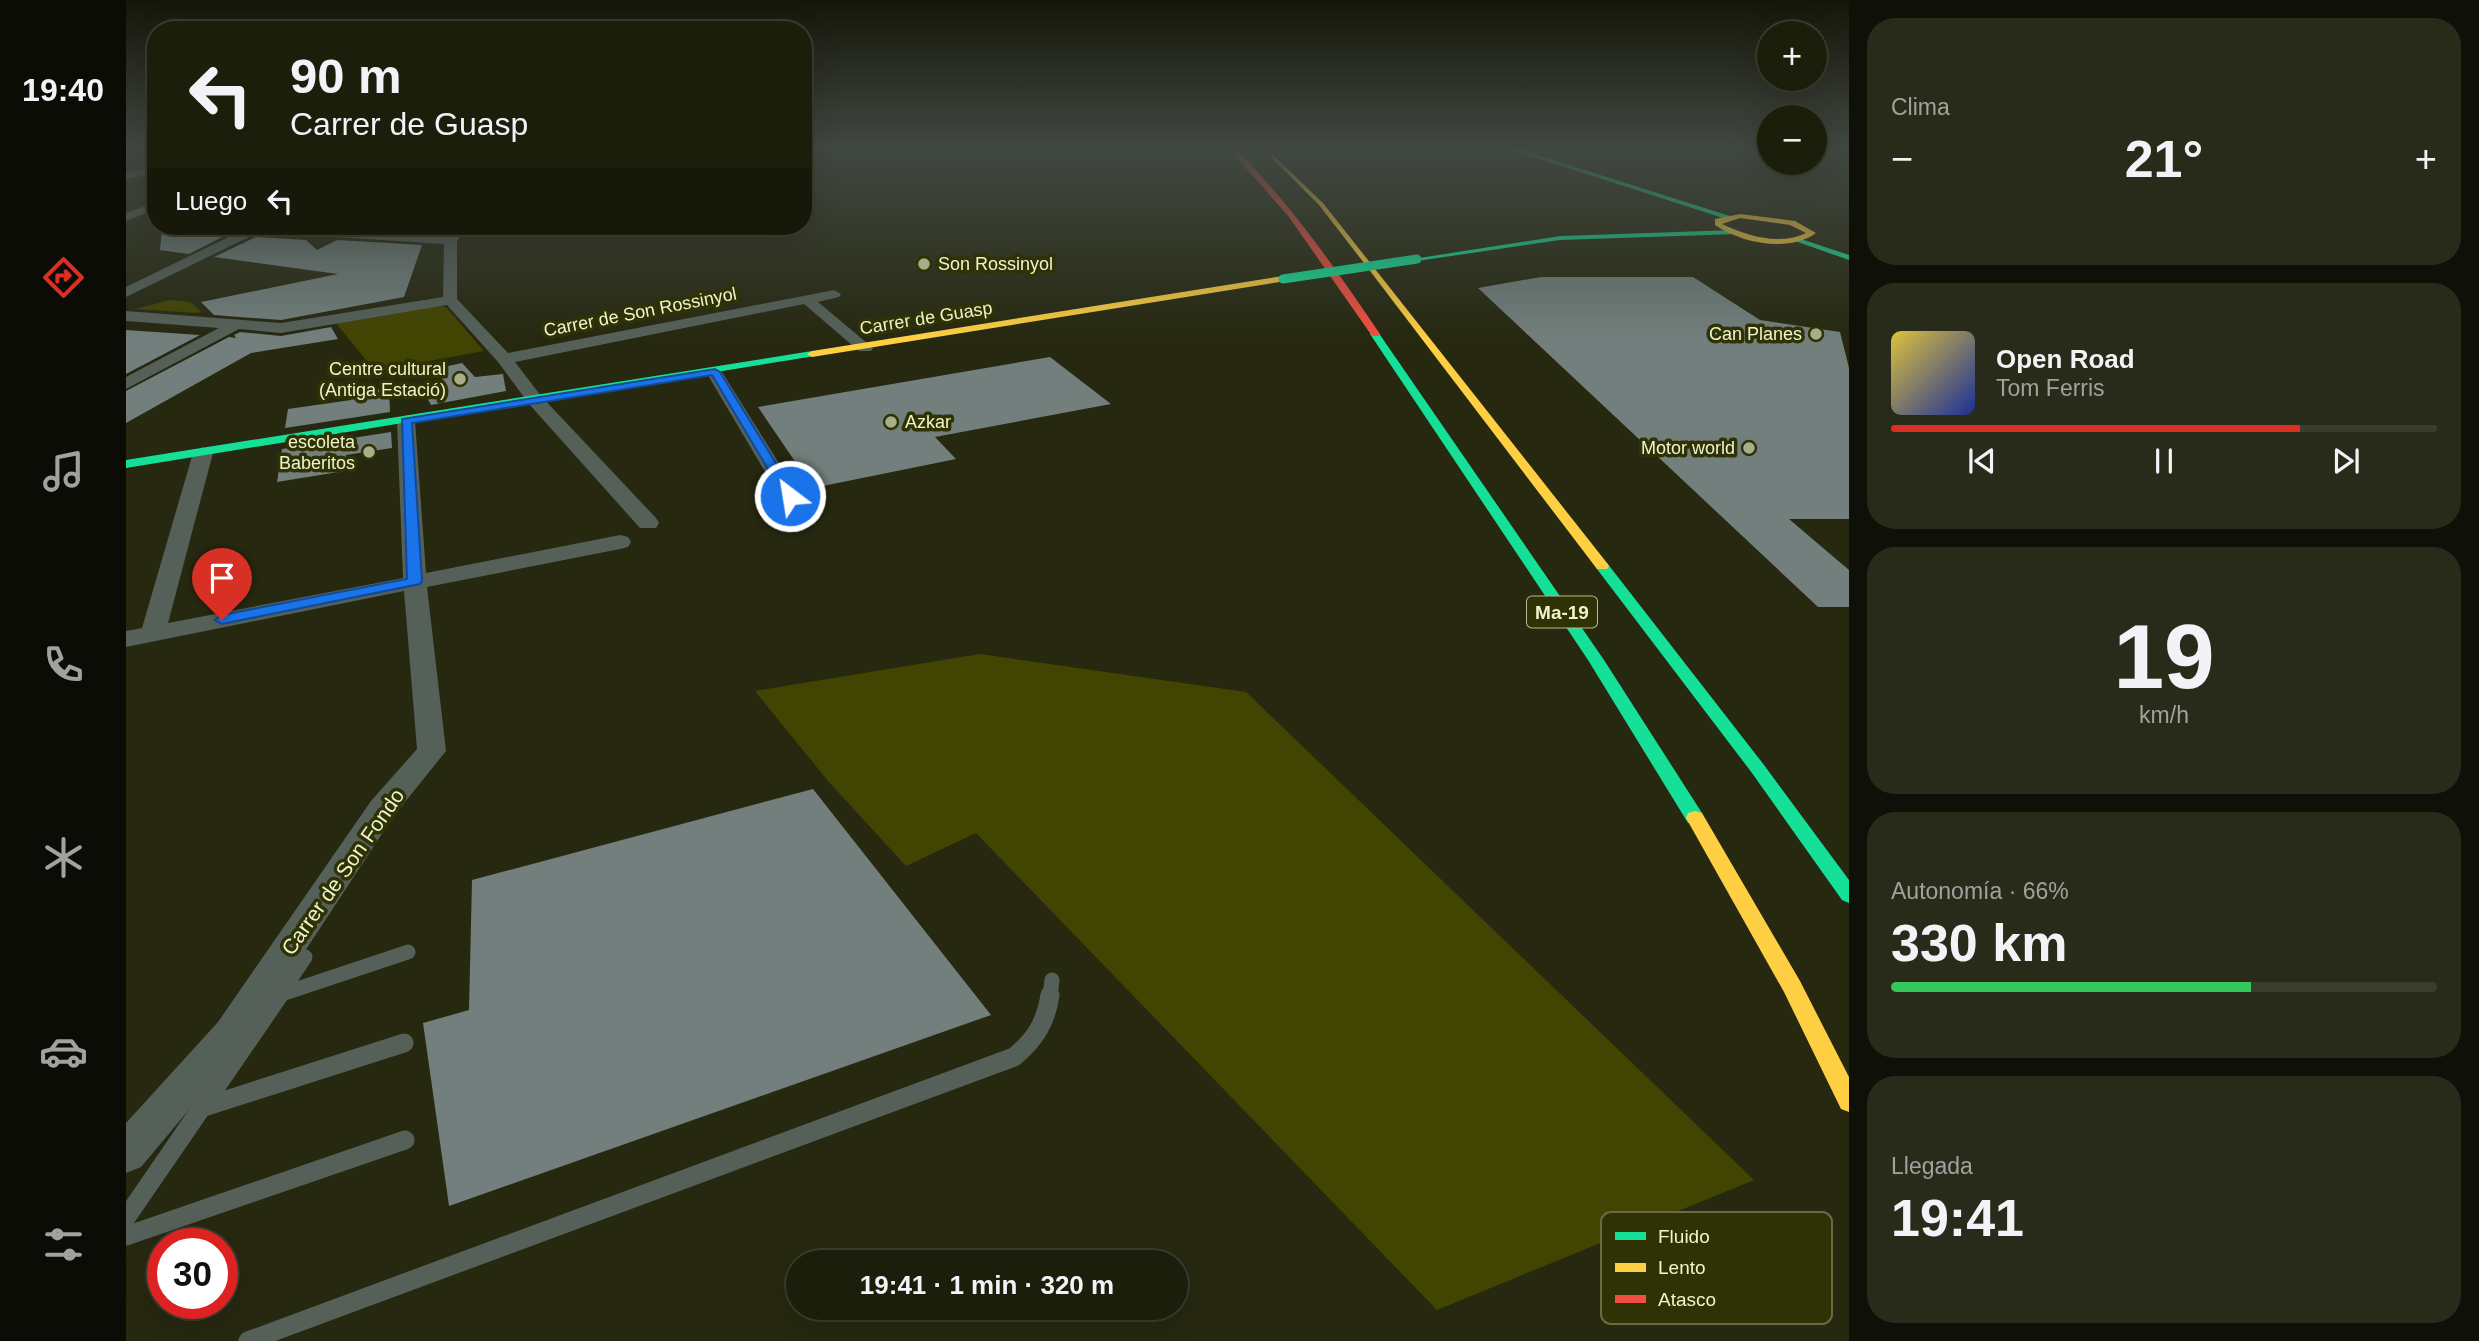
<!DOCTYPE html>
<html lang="es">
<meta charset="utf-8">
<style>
:root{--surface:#1c1e0c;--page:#292b1a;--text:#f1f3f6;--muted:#a0a29d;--line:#3a3c2d;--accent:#d93025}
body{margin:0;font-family:Arial,sans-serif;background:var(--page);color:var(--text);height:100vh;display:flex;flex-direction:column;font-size:26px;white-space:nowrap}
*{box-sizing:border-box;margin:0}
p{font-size:23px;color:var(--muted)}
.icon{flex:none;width:38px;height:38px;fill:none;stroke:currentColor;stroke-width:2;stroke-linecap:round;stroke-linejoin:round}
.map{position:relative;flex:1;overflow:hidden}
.drawer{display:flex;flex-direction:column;gap:18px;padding:18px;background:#0f1007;width:630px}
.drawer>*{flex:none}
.top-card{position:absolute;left:21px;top:21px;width:665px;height:214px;border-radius:28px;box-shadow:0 7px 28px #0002,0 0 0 2px var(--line);background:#1c1e0c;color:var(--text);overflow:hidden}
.controls{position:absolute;left:1631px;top:21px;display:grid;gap:14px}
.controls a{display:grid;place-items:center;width:70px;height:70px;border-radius:50%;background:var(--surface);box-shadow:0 7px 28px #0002,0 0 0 2px var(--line);font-size:35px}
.speed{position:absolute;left:21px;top:1228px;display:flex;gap:14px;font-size:35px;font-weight:700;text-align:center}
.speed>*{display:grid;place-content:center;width:91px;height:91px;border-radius:50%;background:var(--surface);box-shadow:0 7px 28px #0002,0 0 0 2px var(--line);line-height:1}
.speed .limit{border:10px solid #d22;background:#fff;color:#111}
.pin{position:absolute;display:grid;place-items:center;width:60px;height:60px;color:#fff;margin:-72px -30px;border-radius:50% 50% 50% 0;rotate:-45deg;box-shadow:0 0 7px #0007}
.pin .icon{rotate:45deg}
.me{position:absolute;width:77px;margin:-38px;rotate:329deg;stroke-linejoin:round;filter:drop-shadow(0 0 5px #0008)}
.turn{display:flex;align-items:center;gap:24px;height:147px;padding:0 28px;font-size:32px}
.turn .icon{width:91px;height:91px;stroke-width:2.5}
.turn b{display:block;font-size:49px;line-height:60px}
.then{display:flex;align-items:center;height:66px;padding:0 28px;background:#0003;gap:14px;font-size:26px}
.big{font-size:52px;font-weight:800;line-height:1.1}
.drawer .card{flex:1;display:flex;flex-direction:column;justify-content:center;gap:10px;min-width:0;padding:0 24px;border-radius:28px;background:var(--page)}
.drawer .dial{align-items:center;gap:0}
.dial b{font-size:91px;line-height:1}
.song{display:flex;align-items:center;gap:21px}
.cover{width:84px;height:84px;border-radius:10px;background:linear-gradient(135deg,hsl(50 70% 55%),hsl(230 70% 35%))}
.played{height:7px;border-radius:4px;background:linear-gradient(90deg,var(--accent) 75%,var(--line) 75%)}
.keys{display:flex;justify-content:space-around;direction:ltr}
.heat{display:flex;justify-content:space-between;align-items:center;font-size:38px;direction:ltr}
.charge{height:10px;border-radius:5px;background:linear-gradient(90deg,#34c759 66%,var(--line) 0)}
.trip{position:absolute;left:660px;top:1250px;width:402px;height:70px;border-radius:35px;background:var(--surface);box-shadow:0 7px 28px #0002,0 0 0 2px var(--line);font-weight:800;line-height:70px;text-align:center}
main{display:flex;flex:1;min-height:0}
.menu{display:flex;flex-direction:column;width:126px;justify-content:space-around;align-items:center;background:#0b0c05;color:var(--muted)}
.menu .icon{width:49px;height:49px}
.menu .on{color:var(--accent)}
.menu b{font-size:32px;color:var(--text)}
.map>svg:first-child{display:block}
</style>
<main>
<nav class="menu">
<b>19:40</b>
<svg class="icon on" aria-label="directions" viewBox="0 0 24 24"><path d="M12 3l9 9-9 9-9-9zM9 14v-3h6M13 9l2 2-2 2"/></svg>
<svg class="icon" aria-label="music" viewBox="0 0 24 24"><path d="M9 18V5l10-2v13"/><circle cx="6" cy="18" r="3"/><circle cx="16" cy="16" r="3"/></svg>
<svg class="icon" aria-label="phone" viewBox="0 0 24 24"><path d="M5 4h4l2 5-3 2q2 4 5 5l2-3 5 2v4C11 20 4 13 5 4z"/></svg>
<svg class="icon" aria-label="climate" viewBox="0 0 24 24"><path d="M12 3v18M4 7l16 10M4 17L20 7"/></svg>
<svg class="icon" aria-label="car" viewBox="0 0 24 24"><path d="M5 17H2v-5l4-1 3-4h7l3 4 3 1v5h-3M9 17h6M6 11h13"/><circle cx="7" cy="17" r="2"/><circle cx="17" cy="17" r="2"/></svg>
<svg class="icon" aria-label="filters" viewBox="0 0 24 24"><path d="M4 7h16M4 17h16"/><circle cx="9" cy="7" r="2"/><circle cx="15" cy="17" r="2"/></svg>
</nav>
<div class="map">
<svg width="1723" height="1341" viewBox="0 0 1723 1341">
<rect width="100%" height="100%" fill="#262810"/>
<path fill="#424502" d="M44,300L64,302L75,311L72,313L9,309Z
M313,306L320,307L358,351L249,371L210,323Z
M854,654L1120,692L1628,1180L1311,1310L850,833L780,866L702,781L629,691Z"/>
<path fill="#727f7c" d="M237,226H303L300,233L231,229Z
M36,229L102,234L63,254L34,250Z
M130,237L180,240L191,250L211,240L296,245L278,297L155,320L88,315L75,302L212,274L88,257Z
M1415,277H1567L1634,320L1714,332L1723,368V519H1663L1723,570V607H1692L1352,288Z
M205,327L212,339L125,353L0,423V391L103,337L110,338L108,335L114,332L155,336Z
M0,330L74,335L0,374Z
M924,357L985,404L809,437L830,459L687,488L632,407Z
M336,363L349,377L377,374L380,391L305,405L293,384L318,381L308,369Z
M263,388L264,412L159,428L162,409L225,400L227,392Z
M265,432L266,448L220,455L219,471L151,482L156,449Z
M687,789L865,1015L323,1206L297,1023L343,1010L346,880Z"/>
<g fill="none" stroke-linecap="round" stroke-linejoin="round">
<path stroke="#556059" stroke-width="15" d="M153,995L282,952
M152,997L179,957
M924,997L926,980"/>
<path stroke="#556059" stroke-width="19" d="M75,1108L278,1043
M0,1218L153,995
M0,1236L279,1140
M122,1341L888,1057C909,1040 920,1022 924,995"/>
<path fill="#556059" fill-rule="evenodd" d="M30,167V173L0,179V173Z
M30,202V209L0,221V213Z
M85,226H145L321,237L327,226H339L331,241V299L382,353L708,290L715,294L713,297L692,302L747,348L745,351H733L678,304L389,362L415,396L530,518L533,523L530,528H514L403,404L372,362L321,305L155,333L113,329L0,389V377L93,328L0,321V311L155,323L317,297L318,244L133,232L0,297V287L115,231L91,230Z
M588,367L596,372L674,497L671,501H657L654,497L580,372Z
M280,415L289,421L300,573L494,535L502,537L505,542L502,547L494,549L301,587L320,751L267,817L118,1044L15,1167L0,1173V1123L92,1022L245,801L291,749L278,591L0,647V631L16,628L67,453L77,447L87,453L42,623L277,578L271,421Z"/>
<path fill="#16e098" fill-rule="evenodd" d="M1386,150H1396L1607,217L1600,219Z
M1608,230L1611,234L1434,240L1291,261L1287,259L1434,236Z
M1669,237L1723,255V260L1669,241Z
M1246,332H1252L1478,660L1576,813L1578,818L1576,823H1562L1462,660L1244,334Z
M686,351L689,352V356L0,468V460Z
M1476,562L1481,563L1638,765L1723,880V903L1716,900L1626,773L1471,569L1469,566L1471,563Z"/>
<path fill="#ffcf43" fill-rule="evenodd" d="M1143,155H1147L1197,203L1481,563L1483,566L1481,569H1471L1238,263L1193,205Z
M1614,214L1669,221L1690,233C1663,253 1615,243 1589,225V219ZM1614,218L1664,225L1680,233C1653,246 1622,236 1596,224Z
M1157,276L1161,279L1160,281L686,357L681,354L686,351Z
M1569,811L1576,813L1674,981L1723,1077V1112L1715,1109L1658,992L1560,818L1562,813Z"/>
<path fill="#f24e42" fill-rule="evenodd" d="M1104,150H1111C1166,206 1210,269 1254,334L1252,336H1246L1163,217Z"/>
<path stroke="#16e098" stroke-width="9" d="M1157,279L1291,259"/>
</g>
<linearGradient id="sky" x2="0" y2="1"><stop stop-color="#151609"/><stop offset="0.44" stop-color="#414842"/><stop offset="1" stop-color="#414842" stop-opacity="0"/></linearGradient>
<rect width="1723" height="338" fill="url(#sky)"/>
<path fill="#1a73e8" stroke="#114b97" stroke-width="2" d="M589,369L594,372L670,496L669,499L664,500L658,496L586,375L286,423L296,581L294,584L96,624L89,620L96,615L281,579L276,419Z"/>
<g fill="#a9ad8a" stroke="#2f3205" stroke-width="2.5">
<circle cx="798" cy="264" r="7"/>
<circle cx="1690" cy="334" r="7"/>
<circle cx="334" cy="379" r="7"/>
<circle cx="765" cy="422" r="7"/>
<circle cx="1623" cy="448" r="7"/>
<circle cx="243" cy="452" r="7"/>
</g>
<g text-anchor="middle" stroke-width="7" stroke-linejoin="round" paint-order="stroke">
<g font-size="18" fill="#eff4cc" stroke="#2f3205" text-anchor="end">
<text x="812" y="270" text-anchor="start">Son Rossinyol</text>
<text x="1676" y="340">Can Planes</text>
<text x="320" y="375">Centre cultural<tspan x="320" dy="21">(Antiga Estació)</tspan></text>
<text x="779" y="428" text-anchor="start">Azkar</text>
<text x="229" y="448">escoleta<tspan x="229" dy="21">Baberitos</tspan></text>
<text x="1609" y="454">Motor world</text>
</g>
<g font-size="18" fill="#eff4cc" stroke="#2f3205">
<text transform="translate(514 312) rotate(-11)" y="6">Carrer de Son Rossinyol</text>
<text transform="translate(800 318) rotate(-9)" y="6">Carrer de Guasp</text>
</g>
<rect fill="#2f3205" stroke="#b5ba90" stroke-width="2" x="1401" y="596.5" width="70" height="31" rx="5"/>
<g font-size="19" font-weight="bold" fill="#eff4cc">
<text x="1436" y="619">Ma-19</text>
</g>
<g font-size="21" fill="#eff4cc" stroke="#2f3205">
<text transform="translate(217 872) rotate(-55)" y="7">Carrer de Son Fondo</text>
</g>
</g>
<rect x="1475" y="1212" width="231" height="112" rx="10" fill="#2f3205" stroke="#696c41" stroke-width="2"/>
<rect x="1489" y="1232" width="31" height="8" fill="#16e098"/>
<rect x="1489" y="1263" width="31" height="9" fill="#ffcf43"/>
<rect x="1489" y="1295" width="31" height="8" fill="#f24e42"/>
<g font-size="19" fill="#eff4cc">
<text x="1532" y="1243">Fluido</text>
<text x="1532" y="1274">Lento</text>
<text x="1532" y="1306">Atasco</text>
</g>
</svg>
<div class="controls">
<a>+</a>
<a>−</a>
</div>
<div class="speed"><div class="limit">30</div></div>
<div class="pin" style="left:96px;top:620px;background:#d93025"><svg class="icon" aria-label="arrive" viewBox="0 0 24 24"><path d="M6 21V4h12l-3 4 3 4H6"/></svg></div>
<svg class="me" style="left:664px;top:496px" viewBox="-20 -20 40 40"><circle r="17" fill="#1a73e8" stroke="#fff" stroke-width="3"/><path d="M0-11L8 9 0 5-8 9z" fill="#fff"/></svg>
<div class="trip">19:41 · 1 min · 320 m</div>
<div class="top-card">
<div class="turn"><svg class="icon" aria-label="left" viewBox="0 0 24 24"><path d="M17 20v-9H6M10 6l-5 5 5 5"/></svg><div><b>90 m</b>Carrer de Guasp</div></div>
<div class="then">Luego<svg class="icon" aria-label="left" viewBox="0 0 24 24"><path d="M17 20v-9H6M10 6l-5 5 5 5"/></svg></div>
</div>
</div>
<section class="drawer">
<div class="card"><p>Clima</p>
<div class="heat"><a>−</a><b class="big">21°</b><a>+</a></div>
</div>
<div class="card">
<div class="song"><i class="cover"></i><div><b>Open Road</b><p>Tom Ferris</p></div></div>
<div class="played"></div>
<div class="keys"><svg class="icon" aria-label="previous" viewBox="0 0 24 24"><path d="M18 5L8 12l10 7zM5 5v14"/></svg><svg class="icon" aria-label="pause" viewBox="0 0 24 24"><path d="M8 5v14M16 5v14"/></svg><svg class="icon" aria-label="next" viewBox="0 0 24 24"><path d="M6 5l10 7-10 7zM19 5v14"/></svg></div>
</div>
<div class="card dial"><b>19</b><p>km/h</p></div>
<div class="card"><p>Autonomía · 66%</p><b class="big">330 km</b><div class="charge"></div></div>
<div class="card"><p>Llegada</p><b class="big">19:41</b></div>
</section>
</main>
